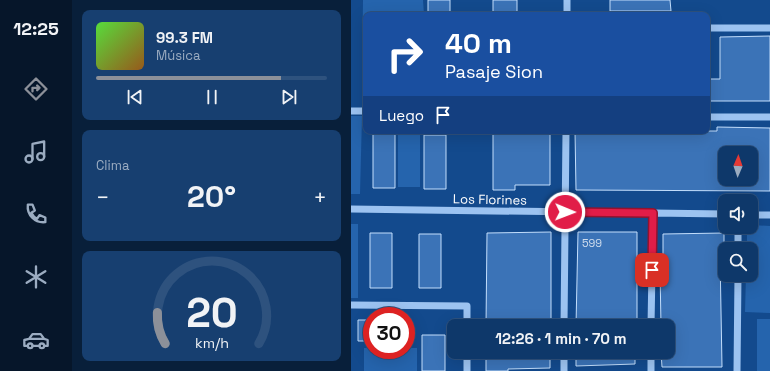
<!DOCTYPE html>
<html lang="es">
<meta charset="utf-8">
<style>
:root{--surface:#0e386a;--page:#173f70;--text:#f1f3f6;--muted:#9bacc1;--line:#2e527e;--accent:#8c9099}
body{margin:0;font-family:"Space Grotesk",sans-serif;background:var(--page);color:var(--text);height:100vh;display:flex;flex-direction:column;font-size:15px;white-space:nowrap}
*{box-sizing:border-box;margin:0}
p{font-size:13px;color:var(--muted)}
.icon{flex:none;width:22px;height:22px;fill:none;stroke:currentColor;stroke-width:2;stroke-linecap:round;stroke-linejoin:round}
.map{position:relative;flex:1;overflow:hidden}
.sheet{display:flex;flex-direction:column;gap:10px;padding:10px;background:#081f3a;width:279px}
.sheet>*{flex:none}
.hud{position:absolute;left:12px;top:12px;width:347px;height:122px;border-radius:8px;box-shadow:0 4px 16px #0002,0 0 0 1px var(--line);background:#1a4fa0;color:#fff;overflow:hidden}
.needle{width:26px;rotate:2deg}
.fabs{position:absolute;left:367px;top:146px;display:grid;gap:8px}
.fabs a{display:grid;place-items:center;width:40px;height:40px;border-radius:8px;background:var(--surface);box-shadow:0 4px 16px #0002,0 0 0 1px var(--line);font-size:20px}
.speed{position:absolute;left:12px;top:307px;display:flex;gap:8px;font-size:20px;font-weight:700;text-align:center}
.speed>*{display:grid;place-content:center;width:52px;height:52px;border-radius:50%;background:var(--surface);box-shadow:0 4px 16px #0002,0 0 0 1px var(--line);line-height:1}
.speed .limit{border:6px solid #d22;background:#fff;color:#111}
.pin{position:absolute;display:grid;place-items:center;width:34px;height:34px;color:#fff;margin:-17px;border-radius:8px;box-shadow:0 2px 6px #0006}
.me{position:absolute;width:44px;margin:-22px;rotate:91deg;stroke-linejoin:round;filter:drop-shadow(0 0 3px #0008)}
.turn{display:flex;align-items:center;gap:14px;height:84px;padding:0 16px;font-size:18px}
.turn .icon{width:52px;height:52px;stroke-width:2.5}
.turn b{display:block;font-size:28px;line-height:34px}
.then{display:flex;align-items:center;height:38px;padding:0 16px;background:#0003;gap:8px;font-size:15px}
.big{font-size:30px;font-weight:800;line-height:1.1}
.sheet .widget{flex:1;display:flex;flex-direction:column;justify-content:center;gap:6px;min-width:0;padding:0 14px;border-radius:8px;background:var(--page)}
.sheet .dial{align-items:center;gap:0}
.dial svg{height:104px;overflow:visible;fill:none;stroke:var(--line);stroke-width:7;stroke-linecap:round;text-anchor:middle}
.dial text{fill:var(--text);stroke:none}
.song{display:flex;align-items:center;gap:12px}
.cover{width:48px;height:48px;border-radius:6px;background:linear-gradient(135deg,hsl(110 70% 55%),hsl(30 70% 35%))}
.played{height:4px;border-radius:2px;background:linear-gradient(90deg,var(--accent) 80%,var(--line) 80%)}
.keys{display:flex;justify-content:space-around;direction:ltr}
.heat{display:flex;justify-content:space-between;align-items:center;font-size:22px;direction:ltr}
.trip{position:absolute;left:96px;top:319px;width:228px;height:40px;border-radius:8px;background:var(--surface);box-shadow:0 4px 16px #0002,0 0 0 1px var(--line);font-weight:800;line-height:40px;text-align:center}
main{display:flex;flex:1;min-height:0}
.tabs{display:flex;flex-direction:column;width:72px;justify-content:space-around;align-items:center;background:#06162a;color:var(--muted)}
.tabs .icon{width:28px;height:28px}
.tabs .active{color:var(--accent)}
.tabs b{font-size:18px;color:var(--text)}
.map>svg:first-child{display:block}
</style>
<main>
<nav class="tabs">
<b>12:25</b>
<svg class="icon active" aria-label="directions" viewBox="0 0 24 24"><path d="M12 3l9 9-9 9-9-9zM9 14v-3h6M13 9l2 2-2 2"/></svg>
<svg class="icon" aria-label="music" viewBox="0 0 24 24"><path d="M9 18V5l10-2v13"/><circle cx="6" cy="18" r="3"/><circle cx="16" cy="16" r="3"/></svg>
<svg class="icon" aria-label="phone" viewBox="0 0 24 24"><path d="M5 4h4l2 5-3 2q2 4 5 5l2-3 5 2v4C11 20 4 13 5 4z"/></svg>
<svg class="icon" aria-label="climate" viewBox="0 0 24 24"><path d="M12 3v18M4 7l16 10M4 17L20 7"/></svg>
<svg class="icon" aria-label="car" viewBox="0 0 24 24"><path d="M5 17H2v-5l4-1 3-4h7l3 4 3 1v5h-3M9 17h6M6 11h13"/><circle cx="7" cy="17" r="2"/><circle cx="17" cy="17" r="2"/></svg>
</nav>
<section class="sheet">
<div class="widget">
<div class="song"><i class="cover"></i><div><b>99.3 FM</b><p>Música</p></div></div>
<div class="played"></div>
<div class="keys"><svg class="icon" aria-label="previous" viewBox="0 0 24 24"><path d="M18 5L8 12l10 7zM5 5v14"/></svg><svg class="icon" aria-label="pause" viewBox="0 0 24 24"><path d="M8 5v14M16 5v14"/></svg><svg class="icon" aria-label="next" viewBox="0 0 24 24"><path d="M6 5l10 7-10 7zM19 5v14"/></svg></div>
</div>
<div class="widget"><p>Clima</p>
<div class="heat"><a>−</a><b class="big">20°</b><a>+</a></div>
</div>
<div class="widget dial"><svg viewBox="0 0 100 80">
<path d="M14 69A42 42 0 1 1 86 69"/>
<path d="M14 69A42 42 0 0 1 8 45" stroke="#8c9099"/>
<text x="50" y="56" font-size="32" font-weight="700">20</text>
<text x="50" y="72" font-size="11">km/h</text>
</svg></div>
</section>
<div class="map">
<svg width="419" height="371" viewBox="0 0 419 371">
<rect width="100%" height="100%" fill="#134a8d"/>
<path fill="#2564ad" d="M12,0H72L73,15H15V77H11Z
M0,116H11L9,194H0Z
M47,135H69V187H47Z
M0,224H7V298H0Z
M400,225L419,226V313L394,312L395,275H400V249H396V227H400Z
M406,319H419V371H406Z
M13,348H21V350H55V348H66V371H13Z"/>
<path fill="#3b73b7" stroke="#c3defc" fill-rule="evenodd" d="M77,0H99V15H77Z
M142,0H166V15H142Z
M259,0H319L320,11H259Z
M419,36V101H356V79H369V37Z
M366,127L419,128V191L225,190L224,131H366ZM400,148L401,179H374V149Z
M142,131H199V185H164V190H142Z
M22,133H44V188H22Z
M73,135H95V189H73Z
M200,232V326H135L136,233Z
M227,232H286V326H225Z
M19,233H41V288H19Z
M373,233V255H369L371,367H311L310,352H317V326H310L309,270H312V234Z
M68,234H90V288H68Z
M7,320H21V341H7Z
M71,335H94V371H71Z
M135,352H199V368L157,369V371H135Z
M225,352H284V364L225,366Z"/>
<g fill="none" stroke-linecap="round" stroke-linejoin="round">
<path stroke="#9cc3f1" stroke-width="7" d="M216,15V0
M356,28H419
M0,111H15
M356,117H419
M0,209L374,214
M400,215H419
M387,249V227
M0,305L116,306V326
M213,326L215,131
M300,326L302,213
M116,352V371
M213,371V352
M300,371V352
M386,371L387,275"/>
</g>
<g fill="none" stroke-linecap="round" stroke-linejoin="round">
<g stroke="#92132f" stroke-width="10">
<path id="route" d="M214,212L302,213L301,270"/>
</g>
<use href="#route" stroke="#e11d48" stroke-width="7"/>
</g>
<g text-anchor="middle" stroke-width="4" stroke-linejoin="round" paint-order="stroke">
<g font-size="11" fill="#cedced">
<text x="241" y="247">599</text>
</g>
<g font-size="13" fill="#fff" stroke="#134a8d">
<text transform="translate(139 199) rotate(1)" y="5">Los Florines</text>
</g>
</g>
</svg>
<div class="fabs">
<a><svg class="needle" viewBox="-14 -14 28 28"><path d="M0-13l5 13h-10z" fill="#e53935"/><path d="M0 13l5-13h-10z" fill="#9bacc1"/></svg></a>
<a><svg class="icon" aria-label="sound" viewBox="0 0 24 24"><path d="M4 9h4l5-4v14l-5-4H4zM17 9q2 3 0 6"/></svg></a>
<a><svg class="icon" aria-label="search" viewBox="0 0 24 24"><circle cx="10" cy="10" r="6"/><path d="M15 15l6 6"/></svg></a>
</div>
<div class="speed"><div class="limit">30</div></div>
<div class="pin" style="left:301px;top:270px;background:#d93025"><svg class="icon" aria-label="arrive" viewBox="0 0 24 24"><path d="M6 21V4h12l-3 4 3 4H6"/></svg></div>
<svg class="me" style="left:214px;top:212px" viewBox="-20 -20 40 40"><circle r="17" fill="#e11d48" stroke="#fff" stroke-width="3"/><path d="M0-11L8 9 0 5-8 9z" fill="#fff"/></svg>
<div class="trip">12:26 · 1 min · 70 m</div>
<div class="hud">
<div class="turn"><svg class="icon" aria-label="right" viewBox="0 0 24 24"><path d="M7 20v-9h11M14 6l5 5-5 5"/></svg><div><b>40 m</b>Pasaje Sion</div></div>
<div class="then">Luego<svg class="icon" aria-label="arrive" viewBox="0 0 24 24"><path d="M6 21V4h12l-3 4 3 4H6"/></svg></div>
</div>
</div>
</main>
